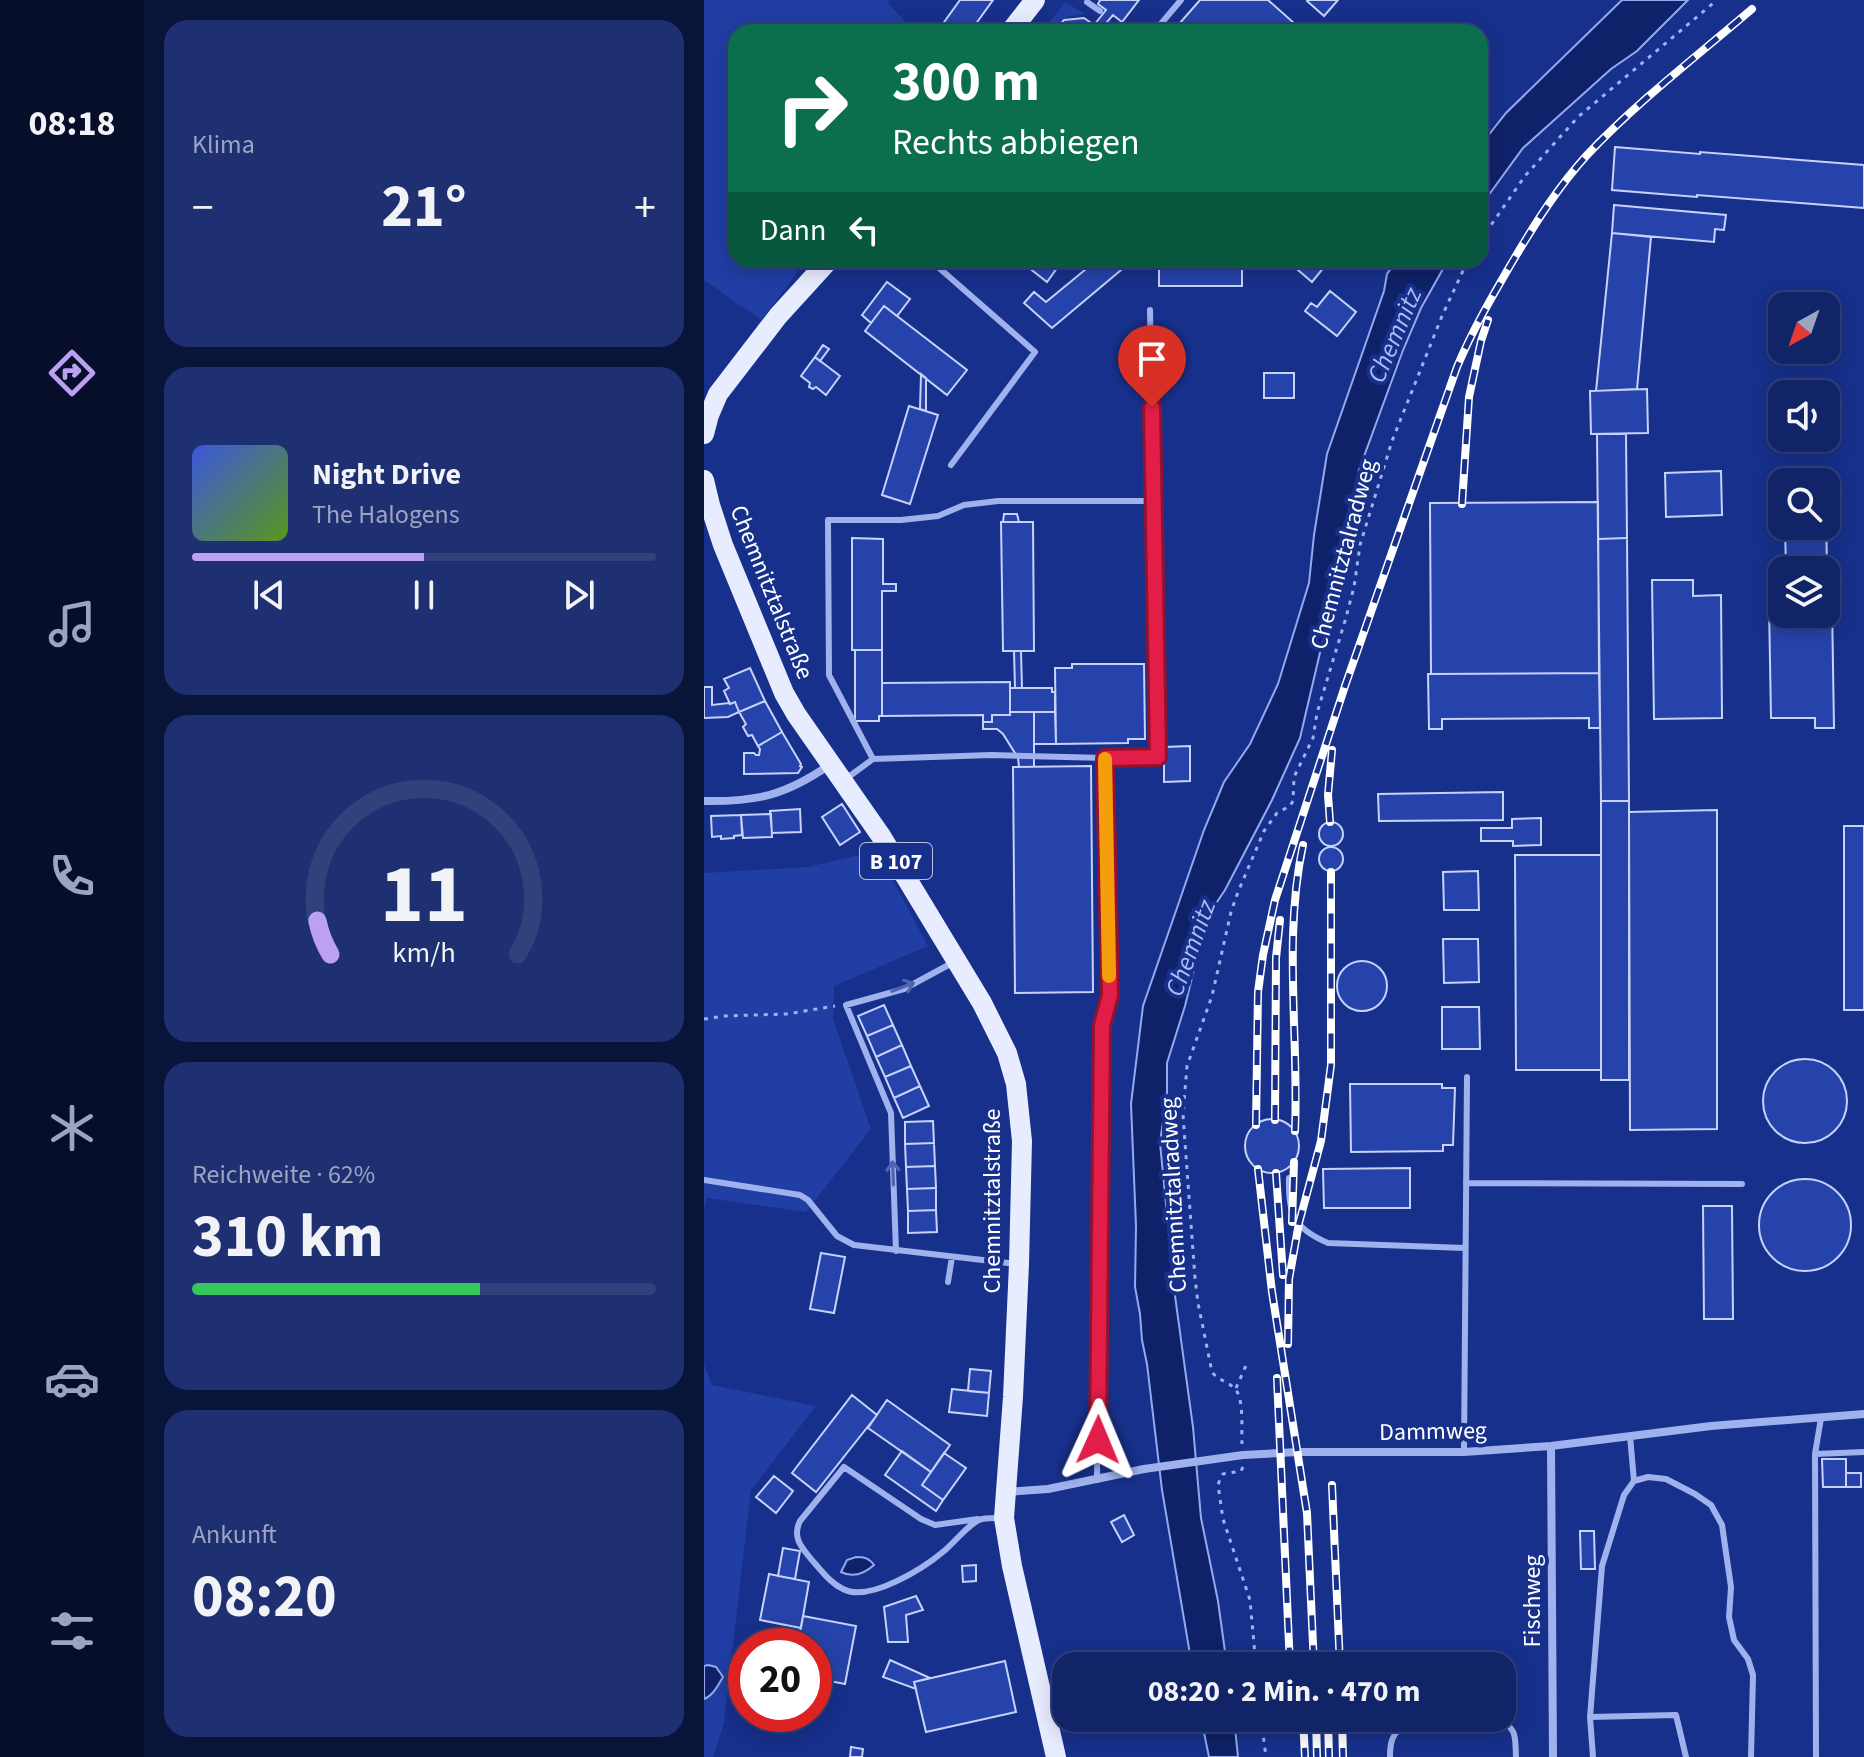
<!DOCTYPE html>
<html lang="de">
<meta charset="utf-8">
<style>
:root{--surface:#112468;--page:#1e3071;--text:#f1f3f6;--muted:#9ca4c0;--line:#30417c;--accent:#bca0f2}
body{margin:0;font-family:"Source Sans 3",sans-serif;background:var(--page);color:var(--text);height:100vh;display:flex;flex-direction:column;font-size:30px;white-space:nowrap}
*{box-sizing:border-box;margin:0}
p{font-size:26px;color:var(--muted)}
.icon{flex:none;width:44px;height:44px;fill:none;stroke:currentColor;stroke-width:2;stroke-linecap:round;stroke-linejoin:round}
.map{position:relative;flex:1;overflow:hidden}
.sheet{display:flex;flex-direction:column;gap:20px;padding:20px;background:#091439;width:560px}
.sheet>*{flex:none}
.top-card{position:absolute;left:24px;top:24px;width:760px;height:244px;border-radius:24px;box-shadow:0 4px 20px #0003,0 0 0 2px var(--line);background:#0b6e4f;color:#fff;overflow:hidden}
.needle{width:52px;rotate:220deg}
.tools{position:absolute;left:1064px;top:292px;display:grid;gap:16px}
.tools a{display:grid;place-items:center;width:72px;height:72px;border-radius:16px;background:var(--surface);box-shadow:0 4px 20px #0003,0 0 0 2px var(--line);font-size:40px}
.speed{position:absolute;left:24px;top:1628px;display:flex;gap:16px;font-size:40px;font-weight:700;text-align:center}
.speed>*{display:grid;place-content:center;width:104px;height:104px;border-radius:50%;background:var(--surface);box-shadow:0 4px 20px #0003,0 0 0 2px var(--line);line-height:1}
.speed .limit{border:12px solid #d22;background:#fff;color:#111}
.pin{position:absolute;display:grid;place-items:center;width:68px;height:68px;color:#fff;margin:-82px -34px;border-radius:50% 50% 50% 0;rotate:-45deg;box-shadow:0 0 8px #0007}
.pin .icon{rotate:45deg}
.me{position:absolute;width:88px;margin:-44px;rotate:1deg;stroke-linejoin:round;filter:drop-shadow(0 0 6px #0008)}
.turn{display:flex;align-items:center;gap:28px;height:168px;padding:0 32px;font-size:36px}
.turn .icon{width:104px;height:104px;stroke-width:2.5}
.turn b{display:block;font-size:56px;line-height:68px}
.then{display:flex;align-items:center;height:76px;padding:0 32px;background:#0003;gap:16px;font-size:30px}
.big{font-size:60px;font-weight:700;line-height:1.1}
.sheet .tile{flex:1;display:flex;flex-direction:column;justify-content:center;gap:12px;min-width:0;padding:0 28px;border-radius:24px;background:var(--page)}
.sheet .dial{align-items:center;gap:0}
.dial svg{height:208px;overflow:visible;fill:none;stroke:var(--line);stroke-width:7;stroke-linecap:round;text-anchor:middle}
.dial text{fill:var(--text);stroke:none}
.song{display:flex;align-items:center;gap:24px}
.cover{width:96px;height:96px;border-radius:12px;background:linear-gradient(135deg,hsl(230 70% 55%),hsl(90 70% 35%))}
.played{height:8px;border-radius:4px;background:linear-gradient(90deg,var(--accent) 50%,var(--line) 50%)}
.keys{display:flex;justify-content:space-around;direction:ltr}
.heat{display:flex;justify-content:space-between;align-items:center;font-size:44px;direction:ltr}
.charge{height:12px;border-radius:6px;background:linear-gradient(90deg,#34c759 62%,var(--line) 0)}
.trip{position:absolute;left:348px;top:1652px;width:464px;height:80px;border-radius:24px;background:var(--surface);box-shadow:0 4px 20px #0003,0 0 0 2px var(--line);font-weight:700;line-height:80px;text-align:center}
main{display:flex;flex:1;min-height:0}
.tabs{display:flex;flex-direction:column;width:144px;justify-content:space-around;align-items:center;background:#070e2a;color:var(--muted)}
.tabs .icon{width:56px;height:56px}
.tabs .current{color:var(--accent)}
.tabs b{font-size:36px;color:var(--text)}
.map>svg:first-child{display:block}
</style>
<main>
<nav class="tabs">
<b>08:18</b>
<svg class="icon current" aria-label="directions" viewBox="0 0 24 24"><path d="M12 3l9 9-9 9-9-9zM9 14v-3h6M13 9l2 2-2 2"/></svg>
<svg class="icon" aria-label="music" viewBox="0 0 24 24"><path d="M9 18V5l10-2v13"/><circle cx="6" cy="18" r="3"/><circle cx="16" cy="16" r="3"/></svg>
<svg class="icon" aria-label="phone" viewBox="0 0 24 24"><path d="M5 4h4l2 5-3 2q2 4 5 5l2-3 5 2v4C11 20 4 13 5 4z"/></svg>
<svg class="icon" aria-label="climate" viewBox="0 0 24 24"><path d="M12 3v18M4 7l16 10M4 17L20 7"/></svg>
<svg class="icon" aria-label="car" viewBox="0 0 24 24"><path d="M5 17H2v-5l4-1 3-4h7l3 4 3 1v5h-3M9 17h6M6 11h13"/><circle cx="7" cy="17" r="2"/><circle cx="17" cy="17" r="2"/></svg>
<svg class="icon" aria-label="filters" viewBox="0 0 24 24"><path d="M4 7h16M4 17h16"/><circle cx="9" cy="7" r="2"/><circle cx="15" cy="17" r="2"/></svg>
</nav>
<section class="sheet">
<div class="tile"><p>Klima</p>
<div class="heat"><a>−</a><b class="big">21°</b><a>+</a></div>
</div>
<div class="tile">
<div class="song"><i class="cover"></i><div><b>Night Drive</b><p>The Halogens</p></div></div>
<div class="played"></div>
<div class="keys"><svg class="icon" aria-label="previous" viewBox="0 0 24 24"><path d="M18 5L8 12l10 7zM5 5v14"/></svg><svg class="icon" aria-label="pause" viewBox="0 0 24 24"><path d="M8 5v14M16 5v14"/></svg><svg class="icon" aria-label="next" viewBox="0 0 24 24"><path d="M6 5l10 7-10 7zM19 5v14"/></svg></div>
</div>
<div class="tile dial"><svg viewBox="0 0 100 80">
<path d="M14 69A42 42 0 1 1 86 69"/>
<path d="M14 69A42 42 0 0 1 9 56" stroke="#bca0f2"/>
<text x="50" y="56" font-size="32" font-weight="700">11</text>
<text x="50" y="72" font-size="11">km/h</text>
</svg></div>
<div class="tile"><p>Reichweite · 62%</p><b class="big">310 km</b><div class="charge"></div></div>
<div class="tile"><p>Ankunft</p><b class="big">08:20</b></div>
</section>
<div class="map">
<svg width="1160" height="1757" viewBox="0 0 1160 1757">
<rect width="100%" height="100%" fill="#17308b"/>
<path fill="#203ea4" d="M0,0H185L184,3L211,32H32V260H103L57,320L0,280Z
M361,2L381,14L362,17L350,32H338Z
M173,851L224,946L130,986L129,1019L167,1129L102,1212L3,1198L0,1211V873L104,867Z
M0,1364L8,1385L112,1406L47,1490L20,1723L9,1757H0Z"/>
<path fill="#0f2168" stroke="#93aaf1" stroke-width="2" d="M918,0H984L933,51L907,69L819,148L776,207V146L802,113Z
M693,260H744L717,308L699,350L655,470L642,525L636,579L618,644L596,738L568,800L521,890L503,917L481,1006L463,1063V1092L456,1143L471,1296L489,1427L497,1518L514,1601L523,1666H488L458,1490L443,1364L438,1340L436,1314L431,1287L432,1226L427,1104L439,1006L500,830L520,782L546,744L574,684L605,583L610,535L623,454L680,291L683,274Z
M152,1557C160,1557 165,1558 170,1565C160,1574 149,1578 137,1572L143,1560Z
M4,1665L12,1667L19,1677C14,1685 9,1696 0,1699V1666Z
M497,1718H530L534,1757H505Z"/>
<path fill="#2543aa" stroke="#c7d2fa" stroke-width="2" d="M256,0H289L266,32H233Z
M396,0H435L418,22L409,15L396,30L398,32H350L360,20L380,18L390,25L402,10L394,4Z
M496,0H564L600,32H468Z
M604,0H634L620,16L603,1Z
M911,147L996,154V152L1160,165V208L993,195V197L908,190Z
M910,205L1022,215L1020,230L1011,229L1010,242L908,233Z
M908,233L947,237L933,389L892,391Z
M315,260H357L358,261L343,282Z
M393,260H429L348,328L320,303L330,292L342,302Z
M590,260H624L625,261L608,282L587,264Z
M538,266V286H455V267Z
M183,282L206,299L193,316L180,306L167,323L158,315Z
M626,291L652,312L633,336L601,311L607,303L613,307Z
M180,306L263,370L243,395L161,331Z
M119,345L125,349L116,361L111,357Z
M111,357L136,376L122,395L112,387L109,389L105,387L106,383L97,376Z
M560,373H590V398H560Z
M217,374L222,378V411L216,409Z
M943,389L944,433L887,434L886,391Z
M205,406L234,415L206,504L178,495Z
M893,434H922L923,538L894,539Z
M1017,471L1018,515L962,517L961,473Z
M1122,494L1123,578L1122,570H1082L1081,526H1122Z
M894,502L895,673L727,674L726,503Z
M300,514H313L315,522H299Z
M297,522H329L330,651H299Z
M148,538L179,539V584H192V591H178V650H148Z
M923,538L925,801H897L894,539Z
M948,580H989V596L1017,595L1018,718L950,719Z
M1122,604H1128L1130,728H1111V718H1067L1065,605H1078V614H1122Z
M151,650H178V716H175V721H151Z
M310,651H317L318,688H311Z
M368,664H440L441,739H424V743L352,744L351,668H368Z
M46,668L61,701L35,712L31,702L26,704L20,691L25,688L20,679Z
M895,673L896,728H885V718L738,719V729H725L724,674Z
M306,682V715H288V722H279V715L178,716V683Z
M0,687H8V705L25,703L26,704L31,702L35,712L24,717L0,718Z
M306,688H348V692H351V712H306Z
M61,701L78,732L54,746L48,735L44,736L39,727L42,724L35,712Z
M306,712H330V767H315L314,758L299,734L293,729H279V722H288V715H306Z
M330,712H351L352,744H330Z
M78,732L97,764L96,766L98,767L94,773L40,774V753H50L52,755H55L56,749L54,746Z
M486,746V781L460,782V747Z
M387,766L389,992L311,993L309,767Z
M799,792V820L675,821L674,794Z
M897,801H925V1080H897Z
M138,804L156,832L136,845L118,817Z
M96,809L97,832L68,833L66,811Z
M1013,810V1129L926,1130L925,812Z
M67,814L68,837L39,838L37,815Z
M37,815L38,835L30,836V838L17,839V836L8,837L7,816Z
M837,818V845L809,846V841H777V828H808V819Z
M615 834a12 12 0 1 1 24 0a12 12 0 1 1-24 0Z
M1140,826H1160V1010H1140Z
M615 859a12 12 0 1 1 24 0a12 12 0 1 1-24 0Z
M811,855H897V1070H812Z
M774,871L775,910H740L739,872Z
M739,939H774L775,982L740,983Z
M633 986a25 25 0 1 1 50 0a25 25 0 1 1-50 0Z
M180,1005L189,1025L163,1036L154,1016Z
M738,1007H775L776,1049H738Z
M189,1025L198,1045L172,1057L163,1036Z
M198,1045L207,1066L181,1077L172,1057Z
M1059 1101a42 42 0 1 1 84 0a42 42 0 1 1-84 0Z
M207,1066L216,1086L190,1098L181,1077Z
M646,1084H738V1088H751L749,1145H739V1151L647,1152Z
M216,1086L225,1106L199,1118L190,1098Z
M541 1146a27 27 0 1 1 54 0a27 27 0 1 1-54 0Z
M229,1121L230,1143L201,1144V1122Z
M230,1143L231,1166L202,1167L201,1144Z
M231,1166L232,1188L203,1189L202,1167Z
M706,1168V1208H620L619,1169Z
M1055 1225a46 46 0 1 1 92 0a46 46 0 1 1-92 0Z
M232,1188V1210L204,1211L203,1189Z
M999,1206H1028L1029,1319H1000Z
M232,1210L233,1232L204,1233V1211Z
M117,1253L141,1257L130,1313L106,1309Z
M266,1369L287,1371L285,1393L264,1391Z
M248,1389L285,1393L283,1416L245,1412Z
M148,1395L173,1415L112,1492L88,1473Z
M183,1400L246,1445L227,1472L164,1428Z
M198,1451L227,1472L218,1485L239,1500L232,1511L181,1475Z
M240,1453L262,1468L239,1500L218,1485Z
M1118,1459H1142V1487H1119Z
M1142,1473H1157V1487H1142Z
M70,1476L89,1491L72,1513L52,1497Z
M420,1515L430,1535L418,1542L407,1522Z
M876,1531H890L891,1569H877Z
M79,1548L96,1551L91,1579L74,1576Z
M272,1565V1581L259,1582L258,1566Z
M65,1574L105,1582L97,1628L56,1620Z
M212,1596L219,1610L202,1615L204,1642H184L180,1607Z
M99,1616L152,1626L141,1684L110,1678V1646H93Z
M186,1660L226,1678L210,1682L212,1689L179,1677Z
M301,1661L312,1712L222,1732L210,1682Z
M147,1747L159,1749L158,1757H146Z"/>
<g fill="none" stroke-linecap="round" stroke-linejoin="round">
<path stroke="#a0b2ee" stroke-width="3" stroke-dasharray="4 6" stroke-linecap="butt" d="M776,241L821,176L874,117L1013,0
M0,1019L20,1016L83,1014L131,1006
M532,1388L544,1361
M538,1444C537,1430 541,1395 529,1387C522,1381 514,1380 508,1372L494,1303L491,1278L479,1115L483,1066L508,996L527,912L534,892L560,831L573,813L586,806L589,801L590,777L609,738L613,713L641,621L650,587L656,545L688,441L738,316L764,260
M539,1467L537,1471L519,1474L516,1479L514,1485L519,1519L546,1600L552,1666
M557,1718L562,1757"/>
<path stroke="#a0b2ee" stroke-width="6" d="M383,2L396,11
M450,32L477,0
M226,260L331,352L247,465
M169,759L125,675L124,520H197L225,517L234,516L260,505L294,501H449
M143,778L169,759L287,755L401,758
M585,1178C584,1214 589,1228 624,1243L761,1248
M0,1180L96,1195L104,1200L133,1236L150,1245L313,1264
M762,1183L1038,1184
M192,1251L187,1113L142,1005L200,989L250,962
M244,1282L248,1257
M926,1436L930,1481
M760,1452L763,1077
M1111,1454L1160,1452
M393,1480L398,1021L406,995L401,758L454,757L446,310
M274,1519L231,1525L217,1519L140,1467L96,1521C88,1537 97,1547 107,1559C117,1570 126,1583 139,1589C165,1603 220,1568 240,1551C250,1543 267,1521 278,1519C284,1518 291,1518 297,1518
M886,1717L972,1715L982,1757
M686,1757C686,1745 687,1736 697,1728C710,1716 773,1720 793,1720C814,1727 811,1738 812,1757
M889,1757L886,1717L898,1566L920,1495L930,1481L944,1477L962,1479L991,1494L1007,1505L1018,1525L1027,1587L1025,1617L1030,1640L1044,1659L1049,1675L1047,1757
M1112,1757L1111,1454L1117,1418"/>
<path stroke="#a0b2ee" stroke-width="8" d="M0,801C54,802 82,795 127,764
M847,1446L849,1757
M302,1492L344,1489L440,1469L539,1455L594,1452H760L847,1446L1007,1426L1160,1414"/>
<path stroke="#e8ecff" stroke-width="20" d="M306,32L331,0
M0,434L5,415L14,394L74,316L125,260
M0,480L6,505L19,545L80,693L92,714L177,836L278,1003L303,1053L312,1084L318,1141L315,1264L309,1397L300,1518L308,1566L352,1757"/>
<g stroke="#fff" stroke-width="8">
<path id="rail" d="M758,504L765,397L777,341L784,320
M626,822L624,795L628,750
M571,1120L572,958L576,920
M552,1125L554,992L559,955L571,900L641,686L753,367C769,329 789,295 810,259C832,222 854,187 883,155C933,102 993,56 1048,9
M591,1131C595,1035 579,938 599,845
M554,1169L568,1292L603,1513L610,1666
M572,1173L579,1275
M588,1222L590,1162
M584,1344L585,1279L595,1223L617,1141L627,1065V872
M573,1378L586,1666
M628,1485L636,1666
M599,1718L601,1757
M612,1718L613,1757
M624,1718L625,1757
M638,1718L639,1757"/>
</g>
<use href="#rail" stroke="#17308b" stroke-width="5" stroke-dasharray="15" stroke-linecap="butt"/>
</g>
<defs><path id="oneway-shaft" d="M-6 0H5M1.5-3L5.5 0L1.5 3" fill="none" stroke-width="1.6" stroke-linecap="round" stroke-linejoin="round" transform="scale(2)"/></defs>
<g stroke="#4e64b3">
<use href="#oneway-shaft" transform="translate(199 987) rotate(-21)"/>
<use href="#oneway-shaft" transform="translate(189 1173) rotate(-92)"/>
</g>
<g fill="none" stroke-linecap="round" stroke-linejoin="round">
<g stroke="#92132f" stroke-width="20">
<path id="route" d="M394,1440L398,1025L406,995L401,758L454,757L448,407"/>
</g>
<use href="#route" stroke="#e11d48" stroke-width="14"/>
<path stroke="#f59e0b" stroke-width="14" d="M401,759L405,976"/>
</g>
<g text-anchor="middle" stroke-width="8" stroke-linejoin="round" paint-order="stroke">
<rect fill="#17308b" stroke="#b9c1dc" stroke-width="2" x="156" y="843" width="72" height="36" rx="6"/>
<g font-size="22" font-weight="bold" fill="#fff">
<text x="192" y="869">B 107</text>
</g>
<g font-size="24" fill="#fff" stroke="#17308b">
<text transform="translate(639 554) rotate(-75)" y="8">Chemnitztalradweg</text>
<text transform="translate(68 592) rotate(68)" y="8">Chemnitztalstraße</text>
<text transform="translate(469 1195) rotate(-93)" y="8">Chemnitztalradweg</text>
<text transform="translate(288 1201) rotate(-90)" y="8">Chemnitztalstraße</text>
<text transform="translate(729 1431) rotate(-1)" y="8">Dammweg</text>
<text transform="translate(828 1601) rotate(-90)" y="8">Fischweg</text>
</g>
<g font-size="26" font-style="italic" fill="#acbdf6" stroke="#17308b">
<text transform="translate(690 335) rotate(-67)" y="9">Chemnitz</text>
<text transform="translate(486 948) rotate(-70)" y="9">Chemnitz</text>
</g>
</g>
</svg>
<div class="tools">
<a><svg class="needle" viewBox="-14 -14 28 28"><path d="M0-13l5 13h-10z" fill="#e53935"/><path d="M0 13l5-13h-10z" fill="#9ca4c0"/></svg></a>
<a><svg class="icon" aria-label="sound" viewBox="0 0 24 24"><path d="M4 9h4l5-4v14l-5-4H4zM17 9q2 3 0 6"/></svg></a>
<a><svg class="icon" aria-label="search" viewBox="0 0 24 24"><circle cx="10" cy="10" r="6"/><path d="M15 15l6 6"/></svg></a>
<a><svg class="icon" aria-label="layers" viewBox="0 0 24 24"><path d="M12 4l9 5-9 5-9-5zM3 14l9 5 9-5"/></svg></a>
</div>
<div class="speed"><div class="limit">20</div></div>
<div class="pin" style="left:448px;top:407px;background:#d93025"><svg class="icon" aria-label="arrive" viewBox="0 0 24 24"><path d="M6 21V4h12l-3 4 3 4H6"/></svg></div>
<svg class="me" style="left:394px;top:1440px" viewBox="-20 -20 40 40"><path d="M0-17L14 15 0 8-14 15z" fill="#e11d48" stroke="#fff" stroke-width="4"/></svg>
<div class="trip">08:20 · 2 Min. · 470 m</div>
<div class="top-card">
<div class="turn"><svg class="icon" aria-label="right" viewBox="0 0 24 24"><path d="M7 20v-9h11M14 6l5 5-5 5"/></svg><div><b>300 m</b>Rechts abbiegen</div></div>
<div class="then">Dann<svg class="icon" aria-label="left" viewBox="0 0 24 24"><path d="M17 20v-9H6M10 6l-5 5 5 5"/></svg></div>
</div>
</div>
</main>
